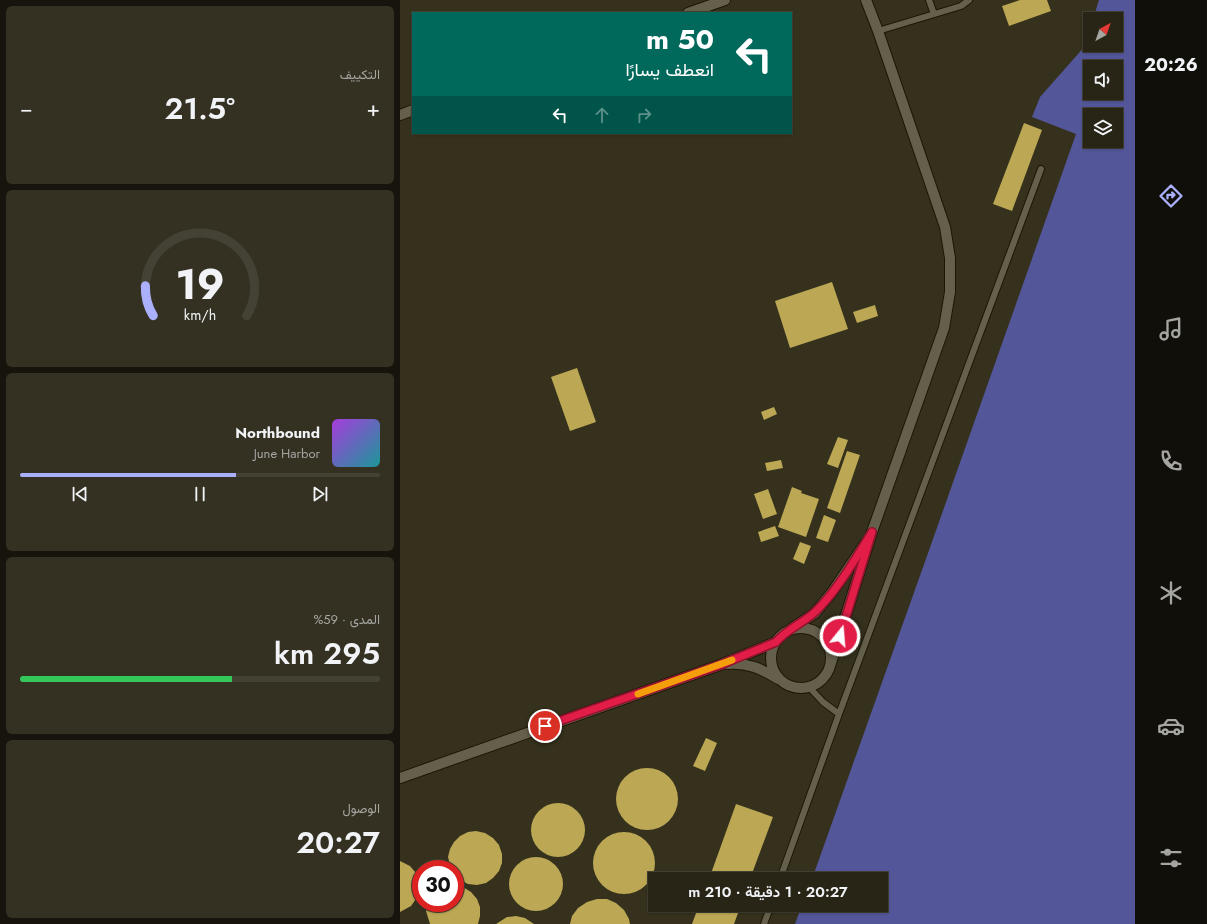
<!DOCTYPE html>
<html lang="ar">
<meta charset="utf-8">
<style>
:root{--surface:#282516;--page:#343123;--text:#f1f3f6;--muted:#a5a5a1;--line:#444235;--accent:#aab0fc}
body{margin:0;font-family:Jost,Vazirmatn,sans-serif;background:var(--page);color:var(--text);direction:rtl;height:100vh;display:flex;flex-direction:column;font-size:15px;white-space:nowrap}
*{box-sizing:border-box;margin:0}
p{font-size:13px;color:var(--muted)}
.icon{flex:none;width:22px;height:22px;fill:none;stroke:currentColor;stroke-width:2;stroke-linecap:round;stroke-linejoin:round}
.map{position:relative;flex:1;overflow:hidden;direction:ltr}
.side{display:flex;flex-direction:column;gap:6px;padding:6px;background:#16140c;width:400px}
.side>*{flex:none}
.hud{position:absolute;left:12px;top:12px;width:380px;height:122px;border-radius:0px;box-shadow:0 1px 3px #0004,0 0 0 1px var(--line);direction:rtl;background:#00695c;color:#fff;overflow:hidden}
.needle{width:26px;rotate:40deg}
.fabs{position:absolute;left:683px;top:12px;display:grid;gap:8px}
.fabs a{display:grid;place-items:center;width:40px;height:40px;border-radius:0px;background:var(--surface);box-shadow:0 1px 3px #0004,0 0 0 1px var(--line);font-size:20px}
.speed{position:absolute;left:12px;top:860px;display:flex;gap:8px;font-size:20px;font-weight:700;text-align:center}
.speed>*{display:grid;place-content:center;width:52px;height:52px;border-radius:50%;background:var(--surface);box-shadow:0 1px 3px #0004,0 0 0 1px var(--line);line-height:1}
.speed .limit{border:6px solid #d22;background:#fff;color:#111}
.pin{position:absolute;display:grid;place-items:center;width:34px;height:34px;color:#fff;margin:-17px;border:2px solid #fff;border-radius:50%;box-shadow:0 1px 4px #0007}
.me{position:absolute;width:44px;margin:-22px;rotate:17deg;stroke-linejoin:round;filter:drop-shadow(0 0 3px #0008)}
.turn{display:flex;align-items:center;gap:14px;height:84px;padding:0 12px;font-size:18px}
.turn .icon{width:52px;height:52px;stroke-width:2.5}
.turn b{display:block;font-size:28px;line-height:34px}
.lanes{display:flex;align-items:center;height:38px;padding:0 12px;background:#0003;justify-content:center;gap:20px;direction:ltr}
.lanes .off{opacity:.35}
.big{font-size:30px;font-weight:600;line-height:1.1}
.side .tile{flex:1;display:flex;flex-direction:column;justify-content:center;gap:6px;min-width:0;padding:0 14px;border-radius:6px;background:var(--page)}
.side .dial{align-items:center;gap:0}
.dial svg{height:104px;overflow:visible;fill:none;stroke:var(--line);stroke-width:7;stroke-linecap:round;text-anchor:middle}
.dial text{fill:var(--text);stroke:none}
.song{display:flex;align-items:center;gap:12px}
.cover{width:48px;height:48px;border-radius:6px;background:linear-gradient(135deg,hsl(280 70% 55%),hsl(180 70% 35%))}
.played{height:4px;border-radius:2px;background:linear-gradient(90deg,var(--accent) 60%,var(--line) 60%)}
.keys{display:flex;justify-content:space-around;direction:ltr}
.heat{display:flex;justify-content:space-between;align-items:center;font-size:22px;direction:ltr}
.charge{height:6px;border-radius:3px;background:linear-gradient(90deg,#34c759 59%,var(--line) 0)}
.trip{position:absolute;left:248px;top:872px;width:240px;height:40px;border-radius:0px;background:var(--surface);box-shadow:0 1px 3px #0004,0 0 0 1px var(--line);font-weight:600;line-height:40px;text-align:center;direction:rtl}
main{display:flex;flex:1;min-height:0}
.tabs{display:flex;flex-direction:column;width:72px;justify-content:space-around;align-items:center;background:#100f09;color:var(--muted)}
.tabs .icon{width:28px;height:28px}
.tabs .active{color:var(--accent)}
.tabs b{font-size:18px;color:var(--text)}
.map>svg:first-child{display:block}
</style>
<main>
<nav class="tabs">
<b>20:26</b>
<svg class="icon active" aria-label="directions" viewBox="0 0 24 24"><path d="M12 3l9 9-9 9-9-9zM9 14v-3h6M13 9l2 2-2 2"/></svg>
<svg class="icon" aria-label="music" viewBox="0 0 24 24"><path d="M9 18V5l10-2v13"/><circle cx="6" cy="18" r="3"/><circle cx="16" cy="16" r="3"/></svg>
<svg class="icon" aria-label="phone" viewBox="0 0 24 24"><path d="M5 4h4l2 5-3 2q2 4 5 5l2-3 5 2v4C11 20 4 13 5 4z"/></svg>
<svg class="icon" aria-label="climate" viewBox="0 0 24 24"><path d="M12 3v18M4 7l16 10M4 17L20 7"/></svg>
<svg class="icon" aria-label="car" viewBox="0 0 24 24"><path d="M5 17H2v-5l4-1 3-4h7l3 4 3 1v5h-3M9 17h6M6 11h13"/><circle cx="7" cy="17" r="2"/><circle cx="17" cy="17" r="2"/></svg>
<svg class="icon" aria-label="filters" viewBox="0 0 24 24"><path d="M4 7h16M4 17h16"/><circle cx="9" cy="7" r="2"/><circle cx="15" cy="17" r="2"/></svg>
</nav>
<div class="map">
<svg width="735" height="924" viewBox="0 0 735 924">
<rect width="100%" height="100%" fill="#35311d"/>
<path fill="#535698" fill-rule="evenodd" d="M699,0H735V924H395L402,905H481V879H412L527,556L676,134L632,117L640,97L686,45L690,29V45H716V19H693ZM690,67H716V93H690ZM690,115H716V141H690Z"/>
<path fill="#bba754" d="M620,0H647L651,11L609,26L602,6Z
M624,123L642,130L612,211L593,204Z
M432,282L448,329L390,348L375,301Z
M475,305L478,316L457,323L453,312Z
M177,368L196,422L170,431L151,377Z
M374,407L377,414L364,420L361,412Z
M438,437L448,440L438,468L427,464Z
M447,451L460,455L440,513L427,508Z
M381,460L383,468L367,471L365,463Z
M392,487L402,491L401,493L419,499L406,537L378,527Z
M368,489L377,514L363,519L354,494Z
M424,515L436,520L428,542L416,538Z
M375,526L379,536L361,542L358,532Z
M400,542L411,546L404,564L393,559Z
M306,738L317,743L305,771L293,766Z
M216 799a31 31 0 1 1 62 0a31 31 0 1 1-62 0Z
M131 830a27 27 0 1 1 54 0a27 27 0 1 1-54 0Z
M336,804L373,817L350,879H309Z
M76,831L85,833L93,838L99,845L102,854V863L99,871L93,878L86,883L77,885L68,884L60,880L55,875V869H51L48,857L50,849L54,842L60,836L68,832Z
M193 863a31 31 0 1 1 62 0a31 31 0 1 1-62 0Z
M109 884a27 27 0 1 1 54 0a27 27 0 1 1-54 0Z
M0,861L10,866L16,873L19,882V891L16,899L11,906L0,912Z
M55,885L63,887L71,892L77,899L80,907V916L78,924H30L26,911L28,903H55Z
M197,899H207L216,903L224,910L229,919L230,924H170L172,916L178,908L187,902Z
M299,905H341L334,924H292Z
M116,916L125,918L134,924H96L107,917Z"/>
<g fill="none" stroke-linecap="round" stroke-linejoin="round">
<g stroke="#1d1806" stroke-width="8">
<path id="lane" d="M529,0L534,14
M478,31L561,6L569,0
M409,687L423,702L439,714
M380,879L439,714L641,169
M364,924L371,905"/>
</g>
<g stroke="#1d1806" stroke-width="12">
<path id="street" d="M288,13L325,0
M0,115L13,110
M371 658a30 30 0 1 1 60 0a30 30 0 1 1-60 0Z
M391,629L415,613L433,591L464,545
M328,664C347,662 362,669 378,679
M430,666L472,532L544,328L550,292V258L545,227L478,31L466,0
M0,778L320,665L376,642"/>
</g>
<use href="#lane" stroke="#65604b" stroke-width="6"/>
<use href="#street" stroke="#65604b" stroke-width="10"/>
</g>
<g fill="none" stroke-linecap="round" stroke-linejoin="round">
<g stroke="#92132f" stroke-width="10">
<path id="route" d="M145,726L320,665L376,642C387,629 403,623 415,612C437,591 456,558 472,532L440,636"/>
</g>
<use href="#route" stroke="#e11d48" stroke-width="7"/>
<path stroke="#f59e0b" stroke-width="7" d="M238,694L332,660"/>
</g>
</svg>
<div class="fabs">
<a><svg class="needle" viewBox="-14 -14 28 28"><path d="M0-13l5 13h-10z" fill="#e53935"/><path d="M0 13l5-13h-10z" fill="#a5a5a1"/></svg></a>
<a><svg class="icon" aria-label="sound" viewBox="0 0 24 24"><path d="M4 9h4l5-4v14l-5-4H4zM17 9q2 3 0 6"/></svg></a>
<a><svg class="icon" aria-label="layers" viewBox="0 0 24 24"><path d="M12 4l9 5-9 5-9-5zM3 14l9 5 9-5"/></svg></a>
</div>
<div class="speed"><div class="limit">30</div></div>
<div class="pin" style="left:145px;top:726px;background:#d93025"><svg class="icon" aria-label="arrive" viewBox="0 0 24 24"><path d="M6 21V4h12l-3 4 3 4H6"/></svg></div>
<svg class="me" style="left:440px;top:636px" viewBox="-20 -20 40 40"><circle r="17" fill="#e11d48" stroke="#fff" stroke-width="3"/><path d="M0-11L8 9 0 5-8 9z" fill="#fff"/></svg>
<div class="trip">20:27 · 1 دقيقة · 210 m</div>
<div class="hud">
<div class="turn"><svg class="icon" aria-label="left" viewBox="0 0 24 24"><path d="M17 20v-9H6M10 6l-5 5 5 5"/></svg><div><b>50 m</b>انعطف يسارًا</div></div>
<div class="lanes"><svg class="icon" aria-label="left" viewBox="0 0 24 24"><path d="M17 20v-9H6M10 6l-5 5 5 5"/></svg><svg class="icon off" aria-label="ahead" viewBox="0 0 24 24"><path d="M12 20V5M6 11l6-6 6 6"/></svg><svg class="icon off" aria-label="right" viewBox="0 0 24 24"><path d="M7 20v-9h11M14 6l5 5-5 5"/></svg></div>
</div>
</div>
<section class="side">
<div class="tile"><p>التكييف</p>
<div class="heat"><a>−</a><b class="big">21.5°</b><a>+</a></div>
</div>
<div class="tile dial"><svg viewBox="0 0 100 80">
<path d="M14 69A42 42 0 1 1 86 69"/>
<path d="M14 69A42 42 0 0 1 8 46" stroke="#aab0fc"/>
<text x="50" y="56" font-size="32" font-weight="700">19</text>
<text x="50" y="72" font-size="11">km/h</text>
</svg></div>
<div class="tile">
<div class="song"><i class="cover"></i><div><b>Northbound</b><p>June Harbor</p></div></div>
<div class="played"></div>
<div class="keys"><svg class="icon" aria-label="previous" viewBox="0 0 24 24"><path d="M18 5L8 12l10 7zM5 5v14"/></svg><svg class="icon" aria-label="pause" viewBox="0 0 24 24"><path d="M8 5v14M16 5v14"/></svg><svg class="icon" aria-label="next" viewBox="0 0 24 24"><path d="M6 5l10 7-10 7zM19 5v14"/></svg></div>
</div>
<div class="tile"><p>المدى · 59%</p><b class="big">295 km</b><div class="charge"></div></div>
<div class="tile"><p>الوصول</p><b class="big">20:27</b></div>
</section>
</main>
